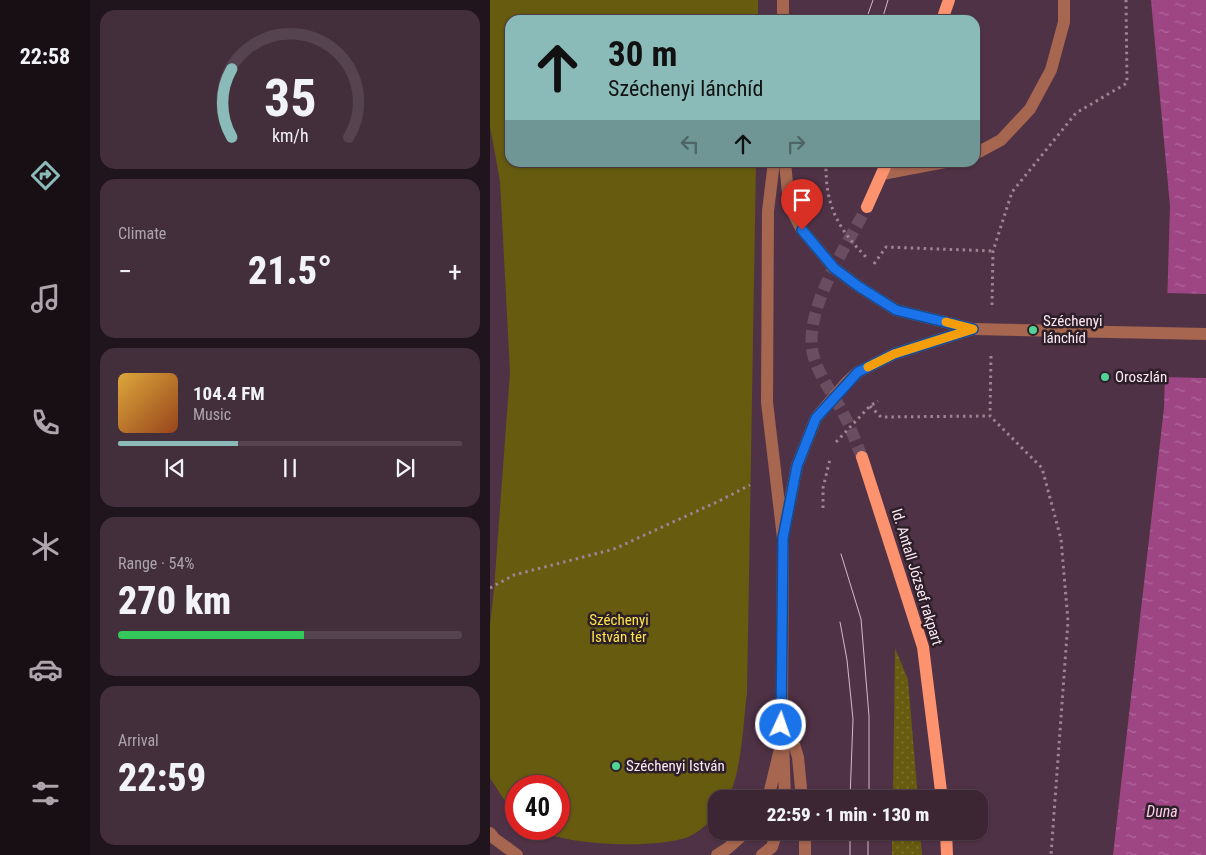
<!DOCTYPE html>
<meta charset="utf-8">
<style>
:root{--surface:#3c2634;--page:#432e3c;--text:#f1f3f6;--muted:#aca5ac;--line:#55434f;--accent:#8bbbb9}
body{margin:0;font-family:"Roboto Condensed",sans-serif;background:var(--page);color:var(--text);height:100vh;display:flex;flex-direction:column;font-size:19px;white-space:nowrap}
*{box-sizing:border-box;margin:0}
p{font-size:16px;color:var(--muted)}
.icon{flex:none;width:28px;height:28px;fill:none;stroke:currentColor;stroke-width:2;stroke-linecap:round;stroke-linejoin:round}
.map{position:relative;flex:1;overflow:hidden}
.details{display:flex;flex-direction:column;gap:10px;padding:10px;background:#21151d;width:400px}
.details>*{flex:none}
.top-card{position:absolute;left:15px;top:15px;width:475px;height:152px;border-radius:15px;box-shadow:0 1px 4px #0004,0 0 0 1px var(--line);background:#8bbbb9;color:#111;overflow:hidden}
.speed{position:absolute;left:15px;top:775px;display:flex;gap:10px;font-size:25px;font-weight:700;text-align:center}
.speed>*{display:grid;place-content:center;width:65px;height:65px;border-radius:50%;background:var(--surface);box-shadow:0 1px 4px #0004,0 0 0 1px var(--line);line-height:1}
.speed .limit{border:8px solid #d22;background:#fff;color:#111}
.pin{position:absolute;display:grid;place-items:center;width:42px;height:42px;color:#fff;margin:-51px -21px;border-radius:50% 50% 50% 0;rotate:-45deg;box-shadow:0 0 5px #0007}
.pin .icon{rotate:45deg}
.me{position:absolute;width:55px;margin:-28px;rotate:3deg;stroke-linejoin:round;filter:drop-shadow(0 0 4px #0008)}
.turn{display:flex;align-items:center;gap:18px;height:105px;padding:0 20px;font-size:22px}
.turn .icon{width:65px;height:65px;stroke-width:2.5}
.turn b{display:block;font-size:35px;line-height:42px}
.lanes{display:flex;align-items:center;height:48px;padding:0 20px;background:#0003;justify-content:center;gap:25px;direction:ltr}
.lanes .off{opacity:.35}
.big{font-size:38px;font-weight:800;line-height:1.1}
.details .tile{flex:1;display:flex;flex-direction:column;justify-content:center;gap:8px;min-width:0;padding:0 18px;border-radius:15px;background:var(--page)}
.details .dial{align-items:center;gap:0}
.dial svg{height:130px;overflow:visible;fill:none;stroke:var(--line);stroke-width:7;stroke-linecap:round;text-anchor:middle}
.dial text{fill:var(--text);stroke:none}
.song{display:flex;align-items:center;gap:15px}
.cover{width:60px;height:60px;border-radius:8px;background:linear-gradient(135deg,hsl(40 70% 55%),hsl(20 70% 35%))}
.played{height:5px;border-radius:2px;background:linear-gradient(90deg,var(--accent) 35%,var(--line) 35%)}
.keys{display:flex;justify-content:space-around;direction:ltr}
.heat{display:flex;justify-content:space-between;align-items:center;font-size:28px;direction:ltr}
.charge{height:8px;border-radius:4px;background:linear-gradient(90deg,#34c759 54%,var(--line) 0)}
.trip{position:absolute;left:218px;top:790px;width:280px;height:50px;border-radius:15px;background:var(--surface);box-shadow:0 1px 4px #0004,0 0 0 1px var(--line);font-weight:800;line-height:50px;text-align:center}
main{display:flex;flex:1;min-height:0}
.tab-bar{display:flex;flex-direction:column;width:90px;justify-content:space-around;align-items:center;background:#180f15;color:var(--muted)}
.tab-bar .icon{width:35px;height:35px}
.tab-bar .on{color:var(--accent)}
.tab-bar b{font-size:22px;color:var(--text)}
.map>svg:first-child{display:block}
</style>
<main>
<nav class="tab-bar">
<b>22:58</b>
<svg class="icon on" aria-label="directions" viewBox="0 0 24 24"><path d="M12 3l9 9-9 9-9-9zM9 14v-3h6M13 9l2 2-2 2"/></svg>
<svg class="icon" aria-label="music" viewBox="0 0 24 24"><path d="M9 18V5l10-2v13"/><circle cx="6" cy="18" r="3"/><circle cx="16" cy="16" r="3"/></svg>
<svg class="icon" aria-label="phone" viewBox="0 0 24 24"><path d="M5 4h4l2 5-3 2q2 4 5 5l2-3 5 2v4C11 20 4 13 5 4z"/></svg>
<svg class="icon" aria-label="climate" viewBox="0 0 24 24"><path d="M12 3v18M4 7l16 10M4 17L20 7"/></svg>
<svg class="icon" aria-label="car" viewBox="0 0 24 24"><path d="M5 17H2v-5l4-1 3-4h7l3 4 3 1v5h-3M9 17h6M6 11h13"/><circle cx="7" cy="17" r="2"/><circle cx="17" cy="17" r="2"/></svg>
<svg class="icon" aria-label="filters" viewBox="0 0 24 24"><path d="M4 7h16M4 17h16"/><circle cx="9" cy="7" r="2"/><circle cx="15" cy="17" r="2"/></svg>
</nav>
<section class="details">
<div class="tile dial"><svg viewBox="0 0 100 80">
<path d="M14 69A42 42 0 1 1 86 69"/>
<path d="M14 69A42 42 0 0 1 14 27" stroke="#8bbbb9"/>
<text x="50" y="56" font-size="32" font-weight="700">35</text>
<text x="50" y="72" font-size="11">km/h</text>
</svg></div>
<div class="tile"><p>Climate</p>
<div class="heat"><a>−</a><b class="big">21.5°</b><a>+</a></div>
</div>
<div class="tile">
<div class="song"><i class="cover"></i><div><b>104.4 FM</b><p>Music</p></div></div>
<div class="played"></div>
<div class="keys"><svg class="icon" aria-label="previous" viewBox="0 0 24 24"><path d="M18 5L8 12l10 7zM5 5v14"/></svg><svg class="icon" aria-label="pause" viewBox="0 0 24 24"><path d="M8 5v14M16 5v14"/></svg><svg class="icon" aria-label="next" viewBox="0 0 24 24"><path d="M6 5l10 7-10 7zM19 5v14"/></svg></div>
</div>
<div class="tile"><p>Range · 54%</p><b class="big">270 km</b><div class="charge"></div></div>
<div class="tile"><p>Arrival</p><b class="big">22:59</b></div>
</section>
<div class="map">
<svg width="716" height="855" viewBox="0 0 716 855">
<defs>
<pattern id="grass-dots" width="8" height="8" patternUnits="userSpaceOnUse" patternTransform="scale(1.25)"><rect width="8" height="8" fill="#665b0f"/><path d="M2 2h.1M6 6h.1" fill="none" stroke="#7d7333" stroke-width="1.8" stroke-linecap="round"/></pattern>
<pattern id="water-ripples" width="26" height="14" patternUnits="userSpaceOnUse" patternTransform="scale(1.25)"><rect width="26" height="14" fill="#9e4584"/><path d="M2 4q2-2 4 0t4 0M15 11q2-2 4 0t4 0" fill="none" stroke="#b1699c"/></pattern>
</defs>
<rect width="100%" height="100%" fill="#503246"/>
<path fill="url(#grass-dots)" d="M405,648L418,680L428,799H403Z
M402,831H430L432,855H402Z"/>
<path fill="#665b0f" d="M0,0H268V20H20V162L266,163L257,693C253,723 252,774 237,799H226V816C218,823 208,833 198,837C164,849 77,846 46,829H69V786H26V814L13,798L0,778V625L4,590L20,372L10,181L0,127Z"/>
<path fill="url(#water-ripples)" d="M661,0H716V855H623L674,408L680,206Z"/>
<path fill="#503246" d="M675,293L716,294V378L672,377Z"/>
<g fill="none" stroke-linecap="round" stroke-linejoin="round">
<path stroke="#6a4d60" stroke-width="12" stroke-dasharray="12 6" stroke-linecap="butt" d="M372,457C366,443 361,428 354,415C344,395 328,375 323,354C313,310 357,245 377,207"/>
<path stroke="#9d8494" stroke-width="3" stroke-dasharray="2.5 4" stroke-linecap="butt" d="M336,162C335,206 348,229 378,259
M384,264L396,247L503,251
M502,305L503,251L522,192L586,113L637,83L636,0
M501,356L500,416L552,468L571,539L578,621L561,855
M380,406L391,417L500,416
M346,442L380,406L388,401
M333,508V488L340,459
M0,588L24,575L124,549L229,501L260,485"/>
<path stroke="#a6664f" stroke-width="12" d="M293,20V0
M485,154L511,140L540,109L561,70L574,22V0
M284,162L278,211L277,402L293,538L292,709L295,799
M295,162L299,205L312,230L344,268L368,286L406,310L483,329
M392,174L455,162
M295,526L307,466L326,418L357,382L368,372L404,354L483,329
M297,723L308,757L312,799
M278,799L289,753
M315,831V855
M0,833L5,839L27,855
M227,855L238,848L257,831
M272,855L282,847L287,831"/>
<path stroke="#fc936e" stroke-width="12" d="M452,20L459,0
M377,207L397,162
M372,457L433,647L452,799
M456,831L457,855"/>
<path stroke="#d2bbc9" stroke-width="1" d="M376,20L383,0
M392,20L398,0
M351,554L371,619L379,716V799
M350,622L357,660L363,719L360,799
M360,831V855
M378,831V855"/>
<path stroke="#a6664f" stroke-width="12" d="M483,329L716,334"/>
</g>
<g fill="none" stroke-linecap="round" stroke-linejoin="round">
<g stroke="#114b97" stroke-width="12">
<path id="route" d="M291,725L293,538L307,466L326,418L368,372L404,354L483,329L406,310L368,286L344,268L312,230"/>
</g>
<use href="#route" stroke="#1a73e8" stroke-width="9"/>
<path stroke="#f59e0b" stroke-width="9" d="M378,367L404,354L483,329L456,322"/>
</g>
<g fill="#51d398" stroke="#2d1f28" stroke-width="2">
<circle cx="543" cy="330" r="5"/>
<circle cx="615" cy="377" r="5"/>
<circle cx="126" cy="766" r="5"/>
</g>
<g text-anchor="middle" stroke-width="5" stroke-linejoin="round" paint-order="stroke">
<g font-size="15" fill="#fde9f5" stroke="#2d1f28" text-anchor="start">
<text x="553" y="326">Széchenyi<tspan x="553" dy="17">lánchíd</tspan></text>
<text x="625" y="382">Oroszlán</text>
<text x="136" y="771">Széchenyi István</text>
</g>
<g font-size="15" fill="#fde9f5" stroke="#2d1f28">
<text transform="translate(427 577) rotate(73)" y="5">Id. Antall József rakpart</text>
</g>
<g font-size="15" fill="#fee545" stroke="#2d1f28">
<text x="129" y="625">Széchenyi<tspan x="129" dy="17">István tér</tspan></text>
</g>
<g font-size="16" font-style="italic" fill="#fccbea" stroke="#2d1f28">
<text x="672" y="817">Duna</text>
</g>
</g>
</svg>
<div class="speed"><div class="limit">40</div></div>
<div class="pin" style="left:312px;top:230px;background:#d93025"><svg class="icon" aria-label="arrive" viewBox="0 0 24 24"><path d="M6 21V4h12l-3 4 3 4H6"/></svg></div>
<svg class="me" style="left:291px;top:725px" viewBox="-20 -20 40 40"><circle r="17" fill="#1a73e8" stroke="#fff" stroke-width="3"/><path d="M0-11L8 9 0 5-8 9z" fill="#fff"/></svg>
<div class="trip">22:59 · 1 min · 130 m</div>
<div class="top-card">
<div class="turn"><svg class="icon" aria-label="ahead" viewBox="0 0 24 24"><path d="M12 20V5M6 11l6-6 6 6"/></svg><div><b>30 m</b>Széchenyi lánchíd</div></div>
<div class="lanes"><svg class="icon off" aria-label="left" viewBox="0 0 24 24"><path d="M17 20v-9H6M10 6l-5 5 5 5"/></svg><svg class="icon" aria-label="ahead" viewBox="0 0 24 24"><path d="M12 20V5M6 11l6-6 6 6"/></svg><svg class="icon off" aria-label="right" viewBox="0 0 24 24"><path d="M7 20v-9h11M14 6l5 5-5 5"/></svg></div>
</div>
</div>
</main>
